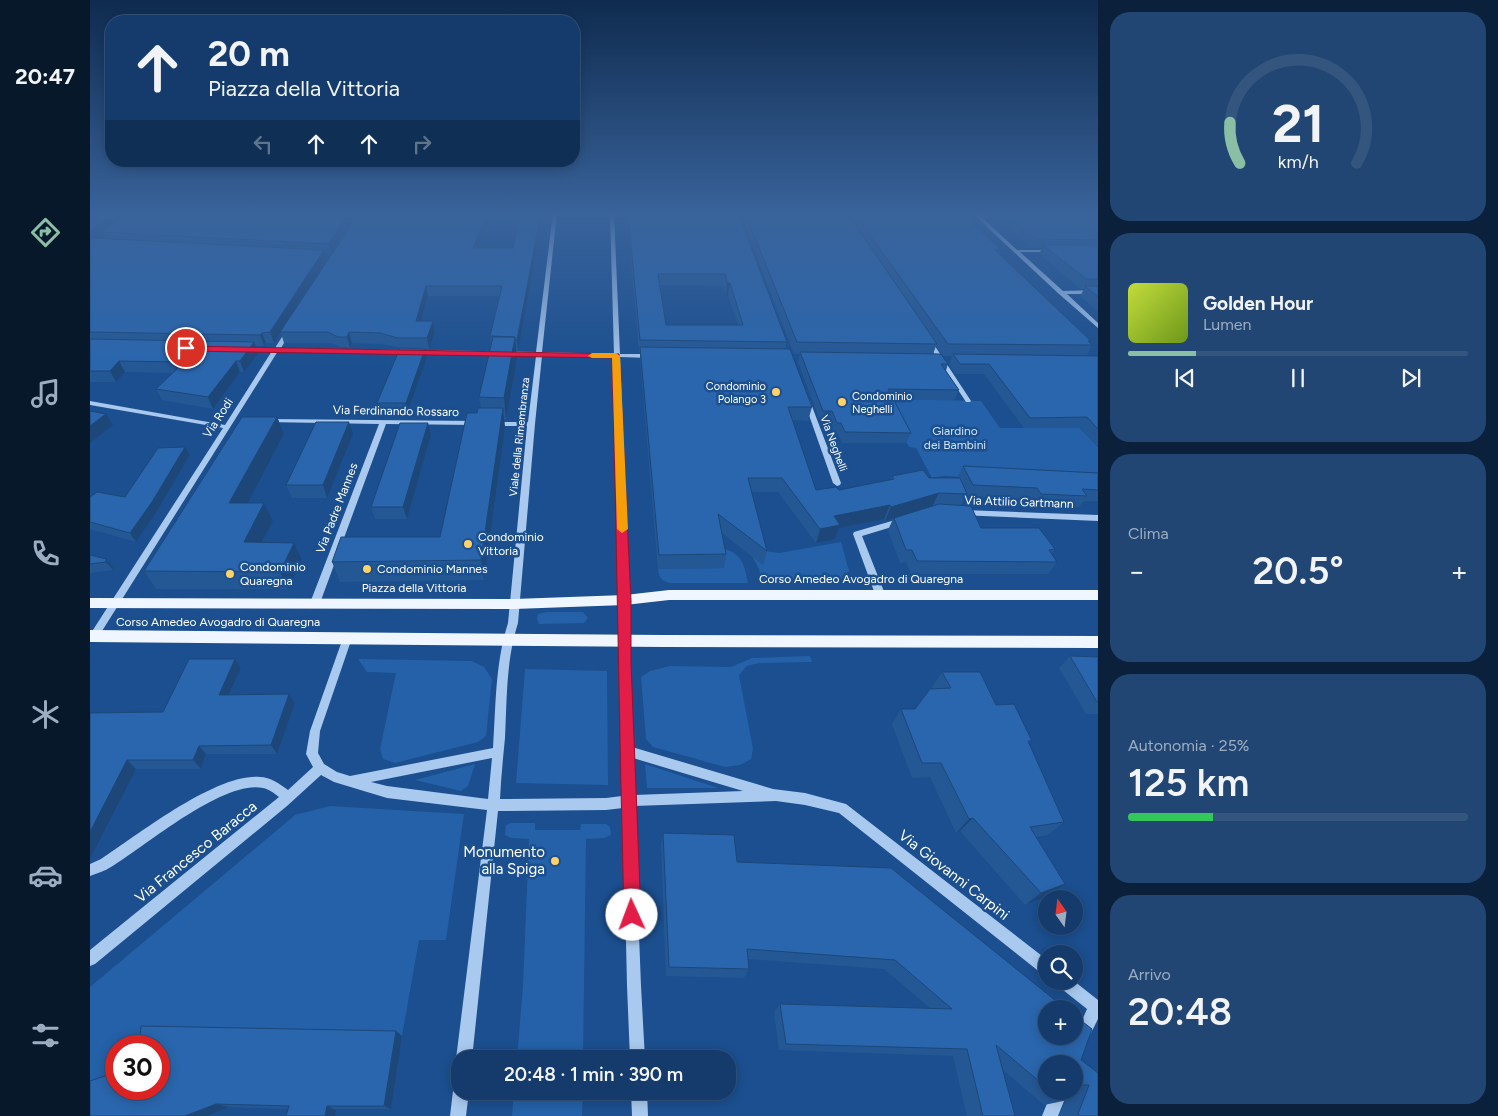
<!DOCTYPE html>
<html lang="it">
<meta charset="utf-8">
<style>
:root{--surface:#143b6b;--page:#214673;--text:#f1f3f6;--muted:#9dadc1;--line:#33557e;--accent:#8abfa5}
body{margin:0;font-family:Figtree,sans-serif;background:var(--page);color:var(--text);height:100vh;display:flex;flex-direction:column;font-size:19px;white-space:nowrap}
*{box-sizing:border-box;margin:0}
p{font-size:16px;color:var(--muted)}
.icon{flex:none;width:28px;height:28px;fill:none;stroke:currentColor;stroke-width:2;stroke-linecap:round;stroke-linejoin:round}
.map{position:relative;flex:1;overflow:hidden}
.panel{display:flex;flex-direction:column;gap:12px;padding:12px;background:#0b203b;width:400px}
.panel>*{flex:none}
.guide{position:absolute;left:15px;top:15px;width:475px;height:152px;border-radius:20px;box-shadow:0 2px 12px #0003,0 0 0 1px var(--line);background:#143b6b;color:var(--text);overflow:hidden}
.needle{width:32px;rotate:346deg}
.controls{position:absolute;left:948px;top:890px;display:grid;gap:10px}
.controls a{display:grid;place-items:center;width:45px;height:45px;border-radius:50%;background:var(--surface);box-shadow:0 2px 12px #0003,0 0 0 1px var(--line);font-size:25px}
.speed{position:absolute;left:15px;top:1035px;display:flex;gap:10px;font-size:25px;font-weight:700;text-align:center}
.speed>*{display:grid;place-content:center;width:65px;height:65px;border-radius:50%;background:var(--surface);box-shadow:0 2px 12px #0003,0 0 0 1px var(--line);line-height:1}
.speed .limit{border:8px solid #d22;background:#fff;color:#111}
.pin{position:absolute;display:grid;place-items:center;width:42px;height:42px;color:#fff;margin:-21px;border:2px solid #fff;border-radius:50%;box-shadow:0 1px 5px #0007}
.me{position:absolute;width:55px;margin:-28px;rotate:358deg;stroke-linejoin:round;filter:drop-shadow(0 0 4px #0008)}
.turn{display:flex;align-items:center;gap:18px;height:105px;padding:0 20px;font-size:22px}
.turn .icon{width:65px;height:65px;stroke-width:2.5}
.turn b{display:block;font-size:35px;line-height:42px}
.lanes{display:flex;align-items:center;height:48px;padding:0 20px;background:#0003;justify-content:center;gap:25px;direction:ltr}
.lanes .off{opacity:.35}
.big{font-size:38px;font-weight:600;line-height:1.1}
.panel .tile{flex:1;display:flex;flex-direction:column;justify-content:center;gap:8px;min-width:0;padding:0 18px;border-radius:20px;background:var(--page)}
.panel .dial{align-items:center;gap:0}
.dial svg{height:130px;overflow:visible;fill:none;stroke:var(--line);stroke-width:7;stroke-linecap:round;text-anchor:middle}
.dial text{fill:var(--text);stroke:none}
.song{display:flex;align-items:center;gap:15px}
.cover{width:60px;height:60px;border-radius:8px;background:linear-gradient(135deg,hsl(70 70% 55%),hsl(80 70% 35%))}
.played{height:5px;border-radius:2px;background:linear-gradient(90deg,var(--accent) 20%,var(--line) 20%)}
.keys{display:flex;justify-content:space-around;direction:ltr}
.heat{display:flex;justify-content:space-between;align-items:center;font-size:28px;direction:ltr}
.charge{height:8px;border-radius:4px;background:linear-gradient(90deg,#34c759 25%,var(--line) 0)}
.trip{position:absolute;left:361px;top:1050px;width:285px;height:50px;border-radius:20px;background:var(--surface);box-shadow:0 2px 12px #0003,0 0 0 1px var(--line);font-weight:600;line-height:50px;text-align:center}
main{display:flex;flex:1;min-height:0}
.menu{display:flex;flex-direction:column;width:90px;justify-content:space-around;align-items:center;background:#08182b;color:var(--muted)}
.menu .icon{width:35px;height:35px}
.menu .active{color:var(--accent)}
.menu b{font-size:22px;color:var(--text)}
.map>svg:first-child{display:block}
</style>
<main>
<nav class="menu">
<b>20:47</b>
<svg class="icon active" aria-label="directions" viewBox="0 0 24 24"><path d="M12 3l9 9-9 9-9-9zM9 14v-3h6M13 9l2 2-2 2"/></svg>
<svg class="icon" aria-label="music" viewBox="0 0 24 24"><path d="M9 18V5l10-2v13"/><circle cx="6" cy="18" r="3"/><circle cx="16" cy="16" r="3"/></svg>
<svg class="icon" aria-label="phone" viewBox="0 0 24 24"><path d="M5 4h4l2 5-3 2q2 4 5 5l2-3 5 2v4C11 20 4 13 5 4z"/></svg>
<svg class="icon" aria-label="climate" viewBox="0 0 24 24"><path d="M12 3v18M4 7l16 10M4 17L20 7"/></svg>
<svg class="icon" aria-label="car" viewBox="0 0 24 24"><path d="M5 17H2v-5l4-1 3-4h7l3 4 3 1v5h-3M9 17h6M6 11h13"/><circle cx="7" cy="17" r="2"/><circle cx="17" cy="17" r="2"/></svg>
<svg class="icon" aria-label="filters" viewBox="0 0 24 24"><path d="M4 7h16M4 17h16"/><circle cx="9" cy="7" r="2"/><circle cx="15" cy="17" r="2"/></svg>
</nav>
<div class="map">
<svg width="1008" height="1116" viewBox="0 0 1008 1116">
<rect width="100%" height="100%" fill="#1b4f8f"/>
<path fill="#2461a8" d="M795,399L891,401L910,428H990L1008,447V484L853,476L842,478L826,448L819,447Z
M751,542L759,571L751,580L742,583H672L669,569L662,556L675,551L689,553Z
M632,548C653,554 654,564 658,583H580C571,580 569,578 568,569L633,568Z
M457,612H493L498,618L494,623L449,624L447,619L448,614Z
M720,656L722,662L669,663L657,666L649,675L663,749L661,759L650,765L635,767L563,747L556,739L551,677L560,671L580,666L641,667L662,658Z
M268,659L382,661L394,667L402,679L396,736L388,742L305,763L293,759L290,749L306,673L277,672Z
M435,669L517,671L518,785L426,783Z
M385,764L378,786L371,791L325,780Z
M555,764L628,788H557Z
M240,806L374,814L356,940H329L312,1036L26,1046V1082L0,1092V987L205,815Z
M421,823H445V830H490L491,824H516L520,827L521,835L514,838L496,839L493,1059H427L433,985L439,839L421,838L415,835L416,825Z
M424,1091H493L492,1116H422Z"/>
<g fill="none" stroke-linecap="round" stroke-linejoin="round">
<path fill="#a9c9ee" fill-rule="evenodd" d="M463,213H467L452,352L524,354L520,213H524L530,354H560L563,356L560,358L530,357L540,600L539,661L542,747L683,789L715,793L756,804L956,959V975L951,973L749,813L715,805L686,801L544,806L551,986L555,1059H540L537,986L533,808L516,810L408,811L382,1059H370V1065L366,1059L397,810L297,798L244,782L231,775L197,806L5,964L0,966V950L189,797C185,794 179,789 173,788C134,779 54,847 21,867C15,871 7,873 0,876V864L11,859C48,835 126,773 170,777C180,777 190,784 198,790L223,767L216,754L220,731L254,635L257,634L260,635L262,638L230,731L228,753L234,764L247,772L260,776L403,748C406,705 405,664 418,623L437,426H404L400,424L404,422H438L446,356L188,351L7,639L4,640L1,639V633L133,428L0,405V401L135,425L182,351H156L153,349L156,347L185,348L197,329L199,328L202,330L191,348L446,352ZM452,356L524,357L530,600L529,661L532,796L516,798L410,799C411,779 413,758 415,738C417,698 416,661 428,623L445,424ZM402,758L398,799L297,786L281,782ZM543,758L653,791L544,795Z
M882,213H887L927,250H964V251L962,252H930L973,291L1008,290V294H977L1008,323V328L969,294Z
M837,340H841L881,401L880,402H876L836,341Z
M717,399L720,401L751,483L750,485L747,486L743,483L714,401Z
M179,419L386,421L390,423L386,425L296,424L230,603L228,606H222L220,603L289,424L177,422L175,421Z
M873,510L1008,515V521L870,515L869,513L870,511Z
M812,518L815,519L816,521L815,523L772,536L795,594L793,596H787L785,594L763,534L764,532Z
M966,981H984L1008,1000V1019L997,1041L992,1043L987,1041L985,1036L997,1009L968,986Z
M370,1084V1091H379L376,1116H360L363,1091L366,1086Z
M541,1091H557L558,1116H542Z
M962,1091H978L968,1116H952Z"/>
<path fill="#f0f6ff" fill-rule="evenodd" d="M579,590H1008V600H579L535,605L424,609L0,608V598L424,599L535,595Z
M0,630L574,635L1008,636V648L574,647L0,642Z"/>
</g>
<path fill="#245895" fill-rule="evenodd" d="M0,213H267L241,253H235L237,260L195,325L246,248L268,213H451L445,260L428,351H426L427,358L416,420H414L415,428L394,580L250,582L242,562L350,537L387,413L391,408L389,397L401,345L400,336L409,296H338L331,321H343L345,332L339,349H335L337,357L318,411H289L287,403L311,348L293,344L262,343L260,348L251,347L242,343H194L191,333L184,343H176L174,346H166L169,353L154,372H150L123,409L72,400L66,389L83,373L35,372L26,382H0ZM398,223H428L423,248H388ZM14,234L16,239H7Z
M537,213H648L697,342L695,349L722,407L718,421L702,420L726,490H749L800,480L802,476L839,478H869L868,476L873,466L1008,473V501H994L989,507L944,505L941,499L877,496V495L871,505L891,528L965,549L961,554L967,562L958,574H821L816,562L810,563L798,530L803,519L795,521L794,519L749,528L745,539L726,543L688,492H662L677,551L673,565L632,533L636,554L634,568L568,569L550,360V352H549ZM570,285L633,286L636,295H638L648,325H576Z
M650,213H870L911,249L909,253L1001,341L1000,343L1002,345L997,355L1008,356V445H1006L990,428H934L894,374H865L859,364L862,356H853L846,346L843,354L858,364L856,371L869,390L864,400H804L821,433L816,443H752L748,434H744L739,421H730L708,362L710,354H704Z
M905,213H1008V312L990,296L994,289H991L949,254L952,248H942L904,216Z
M187,417L194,434L157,503L183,521L172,542L212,560L198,589H66L54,571Z
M263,434L237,498H202L196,485Z
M341,435L317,519H285L281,507Z
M95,447L100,455L67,511L46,542L0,529V497H35Z
M0,555L16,559L23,567V570L0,573Z
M980,656L1008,657V714H996L969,668Z
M145,659L151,668L139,695L199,694L205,703L187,754H116L111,769H46L0,859V713L73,712Z
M852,672L906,705L942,741L939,743L974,822L958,835L946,837L975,884L958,896L935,905L870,831L866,833L840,777L822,778L802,724L811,709H825L843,689L842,687Z
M573,833L647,862L991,1060L1008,1116H969L979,1091H984V1064H956V1091H977L973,1101L954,1105L913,1070L925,1116H877L863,1056L689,1050L684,1012L690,1004L840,1008L794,969L658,959L659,969L654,978L576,976L571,845Z
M312,1036L301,1109H198L139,1107L117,1116H0Z"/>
<path fill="#1d4779" d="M26,213H44L13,232L14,234L0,244V231Z
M259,213H267L241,253L238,244Z
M450,213H451V214L445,260L428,351L427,340Z
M397,214L398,223L384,258L383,248Z
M234,250L237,260L184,343L180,332Z
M637,283H640L638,295H636Z
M336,286L338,296L328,331L326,321Z
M343,321L345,332L339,349L337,338Z
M259,332L262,343L260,348L257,337Z
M172,333L176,343L174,346L170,335Z
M425,337L427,358L416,420L414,398Z
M164,342L169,353L154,372L150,361Z
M335,349L337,357L318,411L316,403Z
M29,361L35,372L26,382L20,371Z
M146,361L150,372L123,409L118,397Z
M413,408L415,428L394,580L391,560Z
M16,414L23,425L0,443V426Z
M187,417L194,434L148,521L139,503Z
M259,422L263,434L237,498L233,485Z
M338,423L341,435L317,519L313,507Z
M95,447L100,455L67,511L46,542L40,533Z
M849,493L842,507L795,521L801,507Z
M174,503L183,521L163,559L154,542Z
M800,505L794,519L749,528L745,539L726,543L730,529L744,516Z
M204,543L212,560L198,589L190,572Z
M16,559L23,567V570L16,562Z
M145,659L151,668L135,703L129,695Z
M199,694L205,703L187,754L181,745Z
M109,746L116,754L111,769L103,760Z
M37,760L46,769L0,859V832Z
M883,818L870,831L866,833L879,819Z
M975,884L958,896L935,905L951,893Z
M306,1031L312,1036L301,1109L294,1106Z
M126,1104L139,1107L117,1116H95Z
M237,1106L246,1110L245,1116H235Z"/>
<path fill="#2a66ad" stroke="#1d4779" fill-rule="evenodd" d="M0,213H26L0,231Z
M38,213H259L238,244L13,232Z
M268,213H450L444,250L427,340H425V337L400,336L412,286H336L326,321H343L337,338H308L290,333L259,332L257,337H248L238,332H190L246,248ZM397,214H430L423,248H383Z
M538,213H648L697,342L550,340ZM568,274H635L637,283H640L653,325H576Z
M655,213H757L847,344L707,342Z
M764,213H870L911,249L905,250L1001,341H998L1002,345L858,344Z
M914,213H1008V240L946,239Z
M4,238L234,250L180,332L172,333L170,335L0,332V240Z
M953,245H1008V279H996Z
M995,286H1008V297Z
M403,337H425L414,398L389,397Z
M0,339L164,342L150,361H146L118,397L66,389L94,362L29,361L20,371H0Z
M550,347L700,349L722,407H698L726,490L746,487L749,490L804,479L802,476L833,470L839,478H870L877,494L849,493L801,507L800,505L744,516L750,525L730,529L692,478H658L677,551L628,514L636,554L569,555Z
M310,348L335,349L316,403H287Z
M710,352L851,354L858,364H851L869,390L798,389L821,433L755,432L751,423H747L742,411H733Z
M863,354L1008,356V429L997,417L940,418L899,364H870Z
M388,408H413L391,560L242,562L251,537H350L377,413H387Z
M0,411L16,414L0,426Z
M152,417H187L139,503H174L154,542L204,543L190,572L54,571Z
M226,422H259L233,485H196Z
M310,423H338L313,507H281Z
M95,447L62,502L40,533L0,522V497L7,492L35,497L68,448Z
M873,466L1008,473V490L992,489L997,496L951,494L947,488L883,485Z
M849,504L881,506L891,528H949L965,549L959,550L967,562L827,561L822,550H816L804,518Z
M0,555L16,559V562L0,564Z
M980,656L1008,657V702H1007Z
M99,659H145L129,695L199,694L181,745L109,746L103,760H37L0,832V713L73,712Z
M852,672H890L906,705L924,704L942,741H938L974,822L940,827L975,884L951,893L883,818L879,819L851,763H832L811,709H825L840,689L861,688Z
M573,833L644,835L647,862L801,868L976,1009H956V1036H984V1015L1002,1029L991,1060L1008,1073V1116H990L988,1114L999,1085H984V1064H956V1087L906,1045L925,1116H893L877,1049L696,1044L690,1004L862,1009L805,960L657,949L659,969L579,967Z
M51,1026L306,1031L294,1106H237L235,1116H196L199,1106L126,1104L95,1116H0V1081L26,1072V1089H69V1046H49Z
M961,1091H977L973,1101Z"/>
<linearGradient id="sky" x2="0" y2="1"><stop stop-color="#0f2b4f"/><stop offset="0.58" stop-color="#39639b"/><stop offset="1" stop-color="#39639b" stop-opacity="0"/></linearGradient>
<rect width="1008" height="369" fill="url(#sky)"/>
<path fill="#e11d48" stroke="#92132f" d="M93,346L529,354L541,600V662L551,915L548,921L542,923L536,921L534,915C529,729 527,544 522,358L96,351L92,348Z"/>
<path fill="#f59e0b" d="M526,353L530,356L538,529L532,533L527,529L522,358H502L498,356L502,353Z"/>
<g fill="#ffd166" stroke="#1b4f8f" stroke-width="2">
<circle cx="686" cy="392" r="5"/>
<circle cx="752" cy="402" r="5"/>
<circle cx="378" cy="544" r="5"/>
<circle cx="277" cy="569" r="5"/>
<circle cx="140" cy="574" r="5"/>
<circle cx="465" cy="861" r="5"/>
</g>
<g text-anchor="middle" stroke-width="5" stroke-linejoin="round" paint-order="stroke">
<g font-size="11" fill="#fff" stroke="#1b4f8f" text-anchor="end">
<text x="676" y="390">Condominio<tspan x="676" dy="13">Polango 3</tspan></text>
<text x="762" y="400" text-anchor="start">Condominio<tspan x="762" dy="13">Neghelli</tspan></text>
</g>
<g font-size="11" fill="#fff" stroke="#1b4f8f">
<text transform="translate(429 437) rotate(-84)" y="4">Viale della Rimembranza</text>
<text transform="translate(744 443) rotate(70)" y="4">Via Neghelli</text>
</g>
<g font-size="12" fill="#fff" stroke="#1b4f8f">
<text transform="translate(306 411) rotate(1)" y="4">Via Ferdinando Rossaro</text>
<text transform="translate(128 418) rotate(-57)" y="4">Via Rodi</text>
<text transform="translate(929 502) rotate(2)" y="4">Via Attilio Gartmann</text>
<text transform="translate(247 508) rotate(-69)" y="4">Via Padre Mannes</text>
<text x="771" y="583">Corso Amedeo Avogadro di Quaregna</text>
<text x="324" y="592">Piazza della Vittoria</text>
<text x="128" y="626">Corso Amedeo Avogadro di Quaregna</text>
</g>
<g font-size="12" fill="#cfe3fa" stroke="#1b4f8f">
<text x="865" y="435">Giardino<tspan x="865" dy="14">dei Bambini</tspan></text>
</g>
<g font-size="12" fill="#fff" stroke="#1b4f8f" text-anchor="start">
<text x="388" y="541">Condominio<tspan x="388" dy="14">Vittoria</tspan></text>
<text x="150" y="571">Condominio<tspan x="150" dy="14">Quaregna</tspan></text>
<text x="287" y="573">Condominio Mannes</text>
</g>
<g font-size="15" fill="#fff" stroke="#1b4f8f">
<text transform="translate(106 852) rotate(-39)" y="5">Via Francesco Baracca</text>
<text transform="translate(864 875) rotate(38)" y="5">Via Giovanni Carpini</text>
</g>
<g font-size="15" fill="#fff" stroke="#1b4f8f" text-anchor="end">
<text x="455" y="857">Monumento<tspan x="455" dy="17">alla Spiga</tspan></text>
</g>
</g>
</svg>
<div class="controls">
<a><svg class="needle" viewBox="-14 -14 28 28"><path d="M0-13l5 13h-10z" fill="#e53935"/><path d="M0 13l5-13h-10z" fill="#9dadc1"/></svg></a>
<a><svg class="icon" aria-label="search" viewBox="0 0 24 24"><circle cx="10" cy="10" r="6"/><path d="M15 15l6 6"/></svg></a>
<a>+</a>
<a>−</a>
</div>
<div class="speed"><div class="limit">30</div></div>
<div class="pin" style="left:96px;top:348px;background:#d93025"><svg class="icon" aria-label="arrive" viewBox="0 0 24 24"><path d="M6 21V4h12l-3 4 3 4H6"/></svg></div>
<svg class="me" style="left:542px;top:915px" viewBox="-20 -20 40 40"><circle r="19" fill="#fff"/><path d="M0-13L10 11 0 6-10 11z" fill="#e11d48"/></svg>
<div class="trip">20:48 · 1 min · 390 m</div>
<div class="guide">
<div class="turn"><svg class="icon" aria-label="ahead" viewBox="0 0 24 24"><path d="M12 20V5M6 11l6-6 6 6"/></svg><div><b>20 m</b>Piazza della Vittoria</div></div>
<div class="lanes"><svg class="icon off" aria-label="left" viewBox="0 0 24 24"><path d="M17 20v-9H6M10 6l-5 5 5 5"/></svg><svg class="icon" aria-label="ahead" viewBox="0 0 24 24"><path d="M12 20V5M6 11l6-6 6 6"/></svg><svg class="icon" aria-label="ahead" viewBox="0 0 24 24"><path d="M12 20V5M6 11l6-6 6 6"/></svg><svg class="icon off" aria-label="right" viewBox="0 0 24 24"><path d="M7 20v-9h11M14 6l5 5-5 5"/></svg></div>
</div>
</div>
<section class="panel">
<div class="tile dial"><svg viewBox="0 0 100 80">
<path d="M14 69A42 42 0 1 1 86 69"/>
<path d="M14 69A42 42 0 0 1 8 44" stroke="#8abfa5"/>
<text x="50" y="56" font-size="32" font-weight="700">21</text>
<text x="50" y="72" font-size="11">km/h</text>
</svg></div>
<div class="tile">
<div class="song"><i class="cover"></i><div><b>Golden Hour</b><p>Lumen</p></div></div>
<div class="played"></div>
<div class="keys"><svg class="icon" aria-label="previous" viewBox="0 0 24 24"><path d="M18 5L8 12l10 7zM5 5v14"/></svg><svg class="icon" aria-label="pause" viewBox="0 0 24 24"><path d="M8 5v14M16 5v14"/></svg><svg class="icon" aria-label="next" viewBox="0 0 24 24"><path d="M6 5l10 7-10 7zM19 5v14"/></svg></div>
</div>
<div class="tile"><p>Clima</p>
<div class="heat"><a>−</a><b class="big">20.5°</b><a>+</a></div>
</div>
<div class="tile"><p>Autonomia · 25%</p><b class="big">125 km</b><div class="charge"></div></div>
<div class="tile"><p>Arrivo</p><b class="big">20:48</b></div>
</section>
</main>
